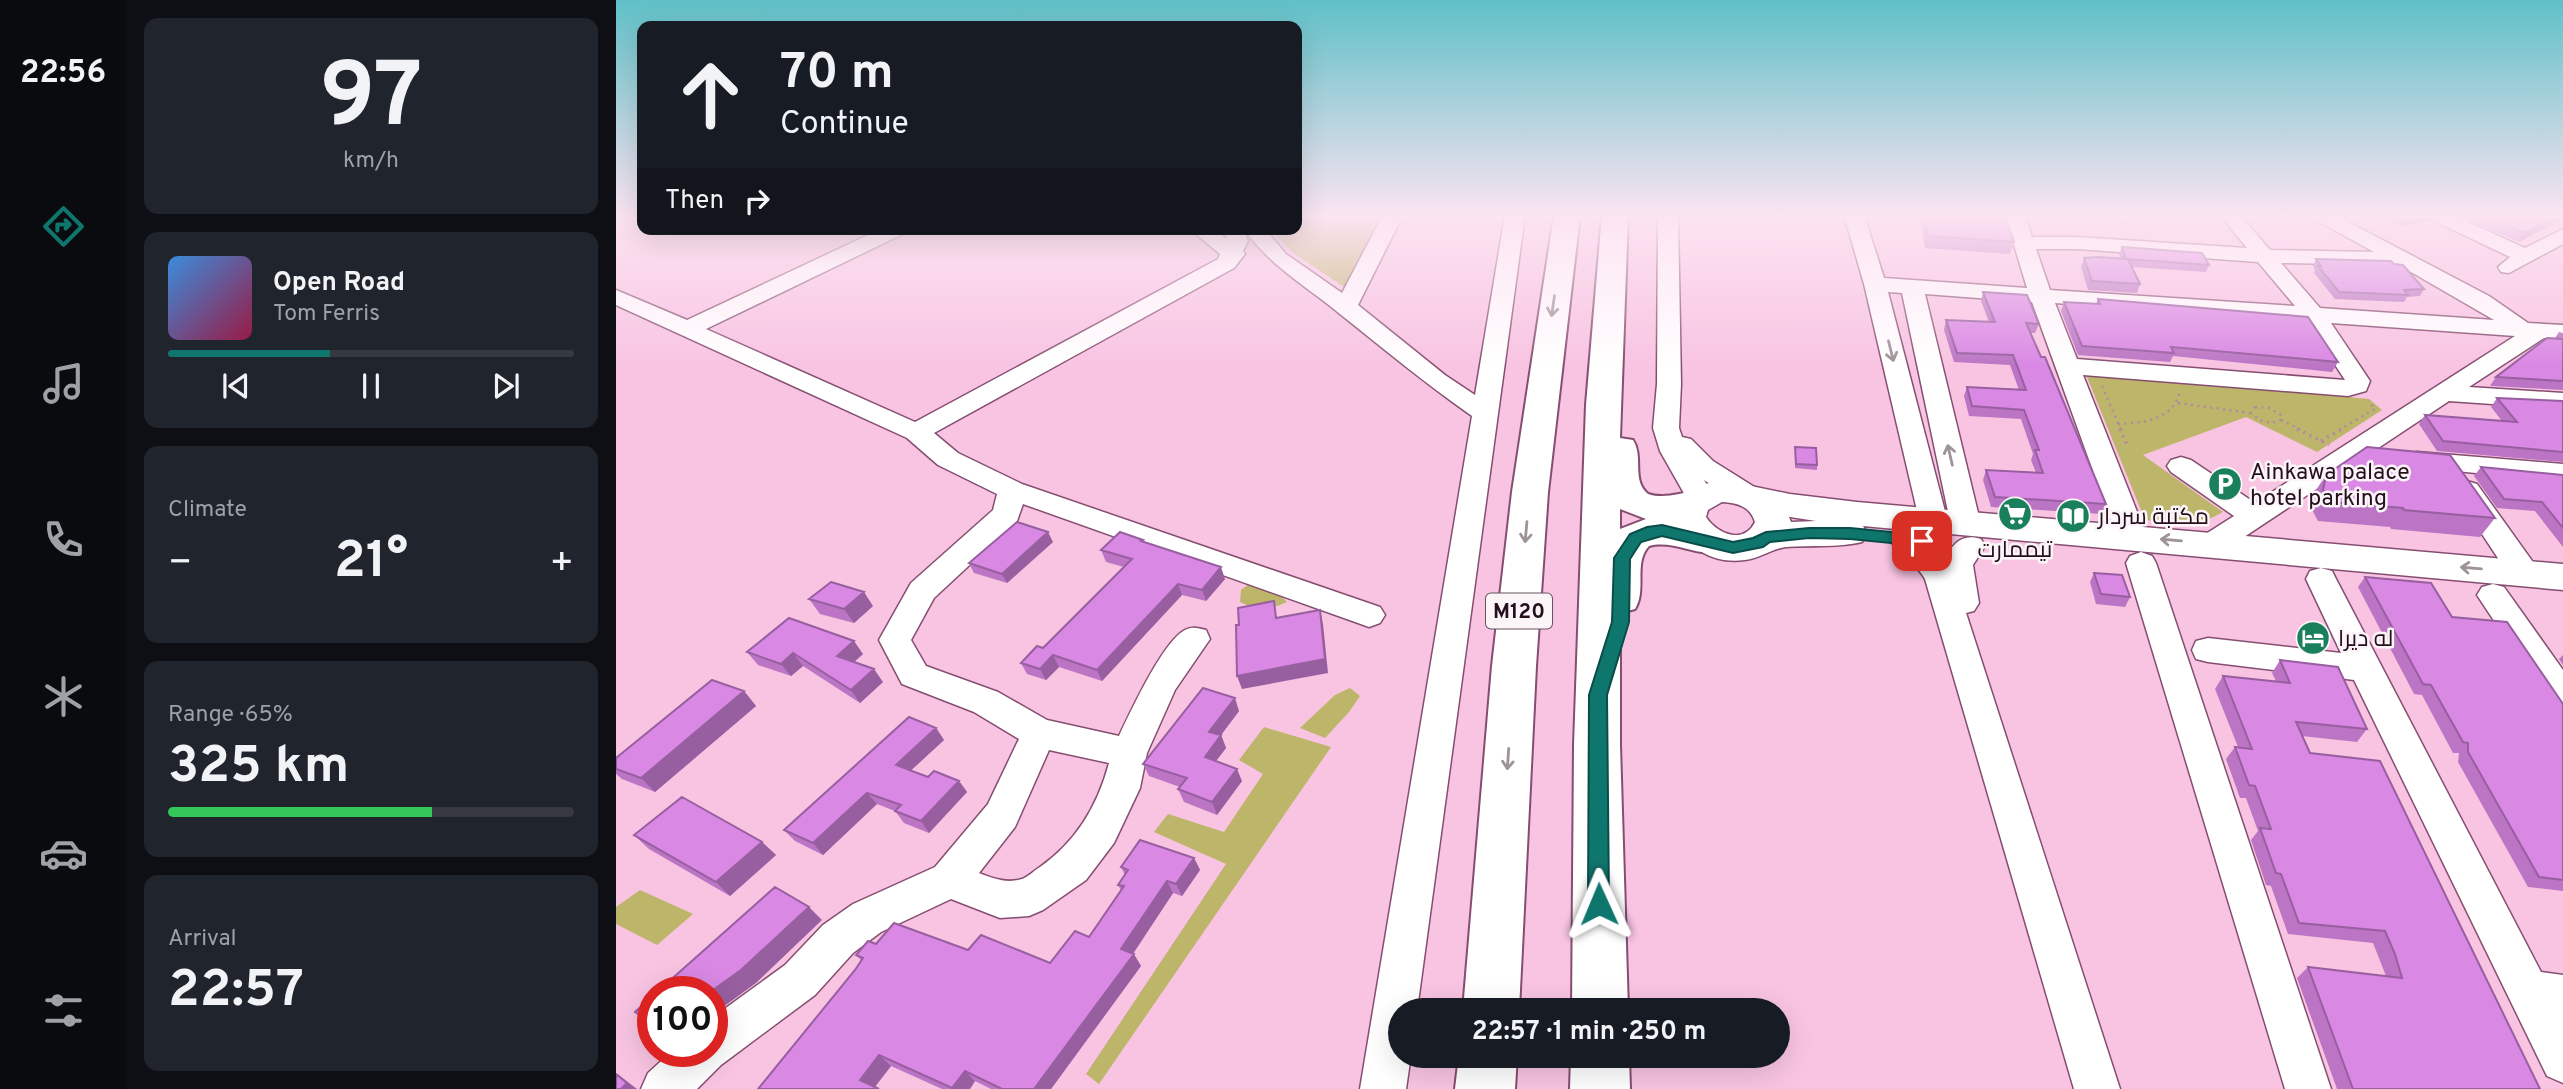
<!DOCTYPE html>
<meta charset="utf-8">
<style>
:root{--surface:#171b24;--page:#20242c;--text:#f1f3f6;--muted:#9ea1a6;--line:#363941;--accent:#0f766e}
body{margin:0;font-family:Overpass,Cairo,sans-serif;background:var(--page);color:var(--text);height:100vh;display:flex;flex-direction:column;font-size:26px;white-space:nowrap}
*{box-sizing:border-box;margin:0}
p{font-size:23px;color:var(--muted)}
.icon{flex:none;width:38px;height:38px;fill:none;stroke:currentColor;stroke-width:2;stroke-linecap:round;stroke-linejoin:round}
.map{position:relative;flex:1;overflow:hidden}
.sheet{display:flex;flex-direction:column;gap:18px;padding:18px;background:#0d0f14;width:490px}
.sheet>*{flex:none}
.top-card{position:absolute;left:21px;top:21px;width:665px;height:214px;border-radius:14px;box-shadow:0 7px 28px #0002;background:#171b24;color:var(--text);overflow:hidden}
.speed{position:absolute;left:21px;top:976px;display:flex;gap:14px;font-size:35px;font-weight:700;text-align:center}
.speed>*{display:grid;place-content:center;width:91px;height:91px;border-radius:50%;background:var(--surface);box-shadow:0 7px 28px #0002;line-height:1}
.speed .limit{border:10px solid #d22;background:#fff;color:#111}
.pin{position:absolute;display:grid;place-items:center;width:60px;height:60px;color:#fff;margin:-30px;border-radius:14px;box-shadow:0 4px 10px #0006}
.me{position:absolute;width:77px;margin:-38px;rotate:359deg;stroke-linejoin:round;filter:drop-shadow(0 0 5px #0008)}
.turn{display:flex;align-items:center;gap:24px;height:147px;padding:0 28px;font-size:32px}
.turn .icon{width:91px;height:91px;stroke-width:2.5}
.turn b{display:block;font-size:49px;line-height:60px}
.then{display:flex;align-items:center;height:66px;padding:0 28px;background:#0003;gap:14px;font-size:26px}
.big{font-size:52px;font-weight:700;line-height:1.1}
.sheet .card{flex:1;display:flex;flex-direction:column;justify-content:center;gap:10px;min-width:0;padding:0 24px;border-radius:14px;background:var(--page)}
.sheet .dial{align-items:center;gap:0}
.dial b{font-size:91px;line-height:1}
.song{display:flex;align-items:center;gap:21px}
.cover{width:84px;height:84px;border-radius:10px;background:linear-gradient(135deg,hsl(210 70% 55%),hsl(340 70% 35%))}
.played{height:7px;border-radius:4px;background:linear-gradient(90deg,var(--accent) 40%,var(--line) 40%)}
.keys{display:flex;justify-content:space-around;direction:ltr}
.heat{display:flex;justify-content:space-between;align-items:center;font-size:38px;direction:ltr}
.charge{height:10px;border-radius:5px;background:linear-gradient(90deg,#34c759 65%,var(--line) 0)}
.trip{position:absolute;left:772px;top:998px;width:402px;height:70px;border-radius:35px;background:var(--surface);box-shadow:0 7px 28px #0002;font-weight:700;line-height:70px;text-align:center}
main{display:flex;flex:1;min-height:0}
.tabs{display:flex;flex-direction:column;width:126px;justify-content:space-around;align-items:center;background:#090b0e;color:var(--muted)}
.tabs .icon{width:49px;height:49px}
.tabs .on{color:var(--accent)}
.tabs b{font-size:32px;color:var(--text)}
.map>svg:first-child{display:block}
</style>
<main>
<nav class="tabs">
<b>22:56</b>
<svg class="icon on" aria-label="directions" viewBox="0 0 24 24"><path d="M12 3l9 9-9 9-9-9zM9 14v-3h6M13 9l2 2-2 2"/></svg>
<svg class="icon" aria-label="music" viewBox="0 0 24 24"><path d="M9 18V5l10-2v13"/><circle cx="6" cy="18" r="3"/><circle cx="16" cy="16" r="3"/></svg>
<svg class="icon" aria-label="phone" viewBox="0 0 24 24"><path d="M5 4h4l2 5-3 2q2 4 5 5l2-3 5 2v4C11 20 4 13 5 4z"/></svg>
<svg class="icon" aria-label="climate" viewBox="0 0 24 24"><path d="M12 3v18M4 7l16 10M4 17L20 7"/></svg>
<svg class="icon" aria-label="car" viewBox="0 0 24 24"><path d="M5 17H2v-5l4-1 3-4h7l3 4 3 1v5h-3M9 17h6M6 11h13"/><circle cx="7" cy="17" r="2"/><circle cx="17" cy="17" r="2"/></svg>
<svg class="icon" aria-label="filters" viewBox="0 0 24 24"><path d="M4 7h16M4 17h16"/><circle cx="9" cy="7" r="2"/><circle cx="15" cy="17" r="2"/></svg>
</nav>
<section class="sheet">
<div class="card dial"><b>97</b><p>km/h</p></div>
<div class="card">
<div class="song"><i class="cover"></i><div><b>Open Road</b><p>Tom Ferris</p></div></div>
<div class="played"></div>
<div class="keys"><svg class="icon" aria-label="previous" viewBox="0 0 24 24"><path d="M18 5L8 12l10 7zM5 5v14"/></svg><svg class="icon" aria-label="pause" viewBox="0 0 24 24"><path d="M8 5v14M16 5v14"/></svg><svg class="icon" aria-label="next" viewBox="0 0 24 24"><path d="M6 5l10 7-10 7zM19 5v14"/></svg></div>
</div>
<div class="card"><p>Climate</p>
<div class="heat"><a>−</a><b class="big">21°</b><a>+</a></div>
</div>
<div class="card"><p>Range · 65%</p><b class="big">325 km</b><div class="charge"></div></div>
<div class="card"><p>Arrival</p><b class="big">22:57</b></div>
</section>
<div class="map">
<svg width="1947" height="1089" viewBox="0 0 1947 1089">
<rect width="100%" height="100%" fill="#f8c4e2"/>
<path fill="#bdb569" d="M681,215H766L728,287L676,252L654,229H681Z
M1469,372L1753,399L1766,410L1701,452L1630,417L1527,455L1607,512L1580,526L1529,520Z
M633,584L662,593L671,602C653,610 642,611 624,602L625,590Z
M734,688L744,696L733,712L709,738L684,728L719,695Z
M648,727L715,747L483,1084L470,1074L610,864L538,832L552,814L608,832L647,774L623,760Z
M24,890L77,914L41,945L0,924V907Z"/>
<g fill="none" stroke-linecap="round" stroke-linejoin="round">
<g stroke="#854e70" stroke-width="3">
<path id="minor" d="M767,215H787L742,305L829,375L859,395L889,215H909L801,1010H784V1055H795L790,1089H744L856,416C810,384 768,349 724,314C690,286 654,266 628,229H649L670,254L726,293Z
M1042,215H1062L1065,384L1063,428L1066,437L1075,439L1097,461L1140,488L1144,494L1140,500C1120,506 1104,490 1088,480L1098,497L1094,504L1084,506L1074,504L1044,451L1037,428L1041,384Z
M1228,215H1248L1268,278L1411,288L1389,215H1409L1416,237H1461L1631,248L1604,215H1624L1654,250L1758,252L1698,219L1695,215H1719L1873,296L1912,323L1947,325V339L1928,338L1853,387L1947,393V409L1833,401L1607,551L1596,554L1585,551L1581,544L1585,537L1618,516L1555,472L1551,466L1555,460L1565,457L1575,460L1639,503L1899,336L1715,323L1754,381L1750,391L1732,396L1467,375L1531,537L1526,544L1516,547L1506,544L1501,537L1416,302L1309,294L1364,521L1359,528L1349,531L1339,528L1334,521L1286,293L1272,292L1331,519L1327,526L1317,529L1307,526L1303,519L1248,284ZM1420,249H1461L1642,262L1679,306L1434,290ZM1665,263L1783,265L1878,320L1704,308ZM1439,303L1690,321L1729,380L1461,359Z
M1811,215H1836L1909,248L1947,229V244L1893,273L1885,272L1882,267L1894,257L1814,219Z
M265,229H292L289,233L90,329L299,422L602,259L604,254L574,229H597L611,239L607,229H627L632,241L627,251L629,254L618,268L318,433L342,453L406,484L764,607L769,615L764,623L753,627L742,623L407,504L401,521L318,598L295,640L310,666L382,692L431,720L503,736C514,713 547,641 569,630C576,626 582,628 590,630L594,639L559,690L531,753L524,788L498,843L470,880L427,910L413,916L384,918L335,899L265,932L237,953L199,995L105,1065L81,1089H25L32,1073L55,1052H96V1018L169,965L207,925L237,904L319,867L372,804L403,739L358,712L286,684L263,640L295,583L377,510L381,494L322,465L291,438L0,305V290L71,320ZM433,750L493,763C482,805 460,842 424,867C419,870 412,877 406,879C391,884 376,878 363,873L399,827Z
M1801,452L1947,464V482L1791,466L1787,460L1791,454Z
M1851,481L1861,484L1919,565L1923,573L1919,581L1908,584L1897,581L1837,490L1841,484Z
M1288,529C1305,534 1319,545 1328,560C1337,544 1345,533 1365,539L1369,546L1357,565L1363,603L1358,611L1350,613L1504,1089H1458L1309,579C1298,560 1283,555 1273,539L1278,532Z
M1525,552L1536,556L1540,563L1715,1089H1669L1510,563L1514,556Z
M1705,568L1716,571L1720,579L1925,972L1947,975V1083L1931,1076L1738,680L1592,662L1580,659L1576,650L1580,641L1592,638L1725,653L1690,579L1694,571Z
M1877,584L1888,587L1947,670V710L1935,707L1861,595L1866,587Z"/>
</g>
<g stroke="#854e70" stroke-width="3">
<path id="major" d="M1106,480L1174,494L1241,502L1947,564V590L1247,526L1251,533L1246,542C1222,548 1195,545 1170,547C1155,549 1144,558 1129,560C1095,565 1068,545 1054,517C1063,491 1081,485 1106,480ZM1106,502C1121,503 1134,506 1139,522C1128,545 1101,534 1090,517L1092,510ZM1173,517H1174L1200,521L1175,522Z"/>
</g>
<g stroke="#854e70" stroke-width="4">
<path id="highway" d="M938,215H964L932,492L920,666L903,1010H847L876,666L896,492Z
M986,215H1012L1004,438L1017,440C1028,457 1015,480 1032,494C1052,501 1071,488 1091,493L1096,502L1091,511L1057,520L1106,533L1111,542L1106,551C1081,558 1058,539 1033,546C1017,563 1031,590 1019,609L1004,613V745L1012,1010H956L958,745L970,405ZM1004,509L1030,519L1004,529Z
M843,1055H901L899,1089H839Z
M955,1055H1013L1014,1089H954Z"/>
</g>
<path stroke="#b389a2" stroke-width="2.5" stroke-dasharray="2 4.5" stroke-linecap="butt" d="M1504,215L1512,233
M1486,386L1505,430
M1562,403L1635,413
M1639,407L1653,408L1665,415V420C1653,425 1644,422 1635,413Z
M1665,420L1685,430
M1502,424C1528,423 1557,420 1564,391
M1723,430L1759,409L1752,401"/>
<path stroke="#b389a2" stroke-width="3.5" stroke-dasharray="2 5" stroke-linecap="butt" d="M1504,429L1511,445
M1681,429L1713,445
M1705,441L1726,429"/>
<use href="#minor" fill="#fff" fill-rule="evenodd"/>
<use href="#major" fill="#fff" fill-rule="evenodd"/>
<use href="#highway" fill="#fff" fill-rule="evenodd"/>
</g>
<path fill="#bb75c4" d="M693,215H730L717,218L716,215L693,217Z
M1304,215H1388L1398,242L1394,254L1309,248Z
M1762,215H1816L1812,221L1784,226Z
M1841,215H1947L1903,242Z
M1506,247L1593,265L1590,272L1516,267L1524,284L1521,293L1472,290L1465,267L1468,258L1505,259L1503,255Z
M1700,259L1778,264L1808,289L1804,296L1791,297L1788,302L1719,299L1698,273L1699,270L1697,266Z
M1367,292L1423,324L1419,333H1415L1490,504L1486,514L1375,507L1367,480L1370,470L1420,473L1415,460L1417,454L1405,419L1353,416L1348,396L1351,387L1403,390L1394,365L1338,362L1328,330L1330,320L1373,322L1365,301Z
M1482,299L1722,362L1716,372L1557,356L1554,362L1462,355L1445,311L1448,302L1480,304Z
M1943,332L1947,333V390L1874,386L1880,377L1939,338Z
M1881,398L1947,401V462L1821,451L1803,424L1809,415L1886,421L1875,407Z
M1179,447L1201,465V470L1179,468Z
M1865,467L1947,475V547L1919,511L1881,508L1858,476Z
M1710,475L1879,518L1864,537L1775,529L1774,527L1702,521L1695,508L1698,493Z
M437,542L391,583L358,573L353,563Z
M528,542L609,579L590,601L566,595L486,681L443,667L430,680L411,674L405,663L427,648L508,567L490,562L485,550Z
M1478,573L1514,597L1509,607L1480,604L1474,582Z
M1749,577L1836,617L1947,704V891L1912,887L1842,762L1843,753H1837L1806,695L1798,694L1742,587Z
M193,599L257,606L238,623L204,614Z
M131,652L247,654L238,662L267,682L244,703L187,666L175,676L142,665Z
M1947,655V665L1943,659Z
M1664,660L1751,729L1741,742L1686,736L1694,753L1924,1089H1721L1681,978L1692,967L1770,976L1757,943L1672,934L1655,886L1650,885L1635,840L1642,831L1630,798H1624L1610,759L1619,747H1622L1599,689L1607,676L1660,681L1656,673Z
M128,691L140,706L39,792L6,779L0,774V758Z
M623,711L605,735L610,748L600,761L626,781L601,815L568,802L562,789L564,787L533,776L527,764Z
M320,728L328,740L295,770L312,777L343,781L351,792L313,833L288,823L279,811L261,804L207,855L179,841L168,830Z
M18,835L146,842L160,855L114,896L33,849Z
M578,858L584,870L566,896L557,893L517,954L525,966L435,1089H375L359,1081L354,1089H326L275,1066L259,1087L239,970L246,961L240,955L260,944L352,950L434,963L473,937L505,890L502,885L509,875L505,867Z"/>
<path fill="#985fa0" d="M716,215H730L717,218Z
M1800,215H1816L1812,221L1784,226L1789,217Z
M1943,215H1947V219L1903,242L1909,233Z
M432,532L437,542L391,583L386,574Z
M605,567L609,579L590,601L586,590Z
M562,584L566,595L486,681L481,670Z
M248,592L257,606L238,623L228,609Z
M704,610L707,624L712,673L626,689L621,676Z
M238,641L247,654L230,669L221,656Z
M177,653L187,666L175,676L165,664Z
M437,655L443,667L430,680L424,669Z
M258,669L267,682L244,703L235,690Z
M128,691L140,706L39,792L25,778Z
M619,698L623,711L605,735L610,748L594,769L589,757L593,732Z
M320,728L328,740L289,776L280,765Z
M621,769L626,781L601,815L596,802Z
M343,781L351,792L313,833L305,821Z
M251,793L261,804L207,855L197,843Z
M146,842L160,855L114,896L100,882Z
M578,858L584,870L566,896L560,884Z
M551,881L557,893L512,961L505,949Z
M193,907L206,920L140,983L96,1015V992H94Z
M518,954L525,966L435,1089H418Z
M263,1055L275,1066L257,1089L244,1080Z
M349,1071L359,1081L354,1089H336V1088Z
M0,1073L4,1076L21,1089H5Z"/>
<path fill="#d988e4" stroke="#985fa0" stroke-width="2" d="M1309,215H1388L1398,242L1312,236Z
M1785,215H1800L1789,217Z
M1867,215H1943L1909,233Z
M1506,247L1586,253L1593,265L1510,259Z
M1481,257L1512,259L1524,284L1476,281L1468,258Z
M1700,259L1775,261L1778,264L1787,265L1808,289L1788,290L1792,295L1723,292L1702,266H1705Z
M1367,292L1411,295L1423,324L1410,323L1425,357H1429L1490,504L1379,497L1370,470L1427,473L1419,450H1423L1408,410L1356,406L1351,387L1410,390L1397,355L1341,353L1330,320L1379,322Z
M1482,299L1692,317L1722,362L1555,347L1558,353L1466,346L1448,302L1484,304Z
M1931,338L1947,339V381L1880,377Z
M1881,398L1947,401V452L1827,441L1809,415L1901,422Z
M1179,447L1200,448L1201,465L1180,464Z
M1751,447L1834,455L1879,518L1788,510L1787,508L1714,502L1707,490L1710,475Z
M1865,467L1947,475V528L1926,502L1888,499Z
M401,522L432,532L386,574L353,563Z
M504,532L527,540L525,541L605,567L586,590L562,584L481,670L437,655L424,669L405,663L421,646L427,648L516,559L485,550Z
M1478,573L1506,575L1514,597L1485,594Z
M1749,577L1815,583L1836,617L1891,622L1947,704V880L1923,877L1852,752V743L1847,742L1815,685L1807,684Z
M215,582L248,592L228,609L193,599Z
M658,601L660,618L704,610L709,659L621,676L620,625H623L622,608Z
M173,618L238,641L221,656L258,669L235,690L177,653L165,664L131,652Z
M1664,660L1722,667L1751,729L1680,722L1694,753L1764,761L1924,1089H1737L1692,967L1786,978L1779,954L1769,931L1683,923L1665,874L1660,873L1644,828L1655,829L1639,786L1633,785L1619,747L1636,749L1607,676L1674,683Z
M96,680L128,691L25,778L0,769V758Z
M587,688L619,698L593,732L605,735L589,757L621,769L596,802L562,789L571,778L527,764Z
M293,717L320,728L280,765L312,777L318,771L343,781L305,821L279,811L285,805L251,793L197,843L168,830Z
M66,797L146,842L100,882L18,835Z
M524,840L578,858L560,884L551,881L505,949L518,954L418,1089H386L349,1071L336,1088L263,1055L244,1080L263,1089H142L239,970L247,958L240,955L252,941L260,944L278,923L352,950L365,935L434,963L459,931L473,937L508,886L502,885L512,870L505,867Z
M159,887L193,907L125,970L94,992H41Z
M37,996V1025L19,1012Z
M0,1074L11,1083L5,1089H0Z"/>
<defs><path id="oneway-shaft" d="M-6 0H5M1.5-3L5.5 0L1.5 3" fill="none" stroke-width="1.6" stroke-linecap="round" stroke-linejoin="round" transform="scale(1.75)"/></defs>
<g stroke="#9d9399">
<use href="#oneway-shaft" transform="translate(937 306) rotate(98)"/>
<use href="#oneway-shaft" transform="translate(1275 351) rotate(76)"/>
<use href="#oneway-shaft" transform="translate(1334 455) rotate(-103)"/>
<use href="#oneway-shaft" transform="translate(910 532) rotate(95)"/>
<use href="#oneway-shaft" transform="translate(1555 540) rotate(-175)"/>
<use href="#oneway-shaft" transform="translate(1855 568) rotate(-175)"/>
<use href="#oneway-shaft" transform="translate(892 759) rotate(94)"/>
</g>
<linearGradient id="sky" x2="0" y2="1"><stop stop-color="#5fc0c7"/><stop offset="0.59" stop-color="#fce4f2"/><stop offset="1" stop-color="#fce4f2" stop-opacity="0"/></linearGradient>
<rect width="1947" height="367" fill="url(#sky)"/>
<path fill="#0f766e" stroke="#0a4d48" stroke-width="2" d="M1046,525L1117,542L1137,538L1150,532L1193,528H1234L1306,535L1314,541L1306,546L1234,539L1193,538L1154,542L1147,547L1117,553L1046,536L1025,542L1014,559L1013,622L991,695L993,904L990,911L983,914L975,911L972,904L973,695L996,622L998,558L1014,534L1031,527Z"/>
<defs>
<g id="parking-disc" transform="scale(1.75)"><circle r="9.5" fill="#1a805b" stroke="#fbf5f8"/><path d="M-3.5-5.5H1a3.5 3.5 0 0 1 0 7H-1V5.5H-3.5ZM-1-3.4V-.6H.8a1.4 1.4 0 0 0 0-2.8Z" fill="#fff"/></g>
<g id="supermarket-disc" transform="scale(1.75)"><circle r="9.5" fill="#1a805b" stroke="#fbf5f8"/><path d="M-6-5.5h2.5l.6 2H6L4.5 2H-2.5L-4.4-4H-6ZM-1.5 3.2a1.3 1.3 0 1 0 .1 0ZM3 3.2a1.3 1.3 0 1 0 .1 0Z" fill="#fff"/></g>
<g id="library-disc" transform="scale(1.75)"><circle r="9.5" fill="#1a805b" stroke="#fbf5f8"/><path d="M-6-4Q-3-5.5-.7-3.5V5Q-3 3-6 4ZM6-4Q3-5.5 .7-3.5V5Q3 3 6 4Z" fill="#fff"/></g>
<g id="hotel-disc" transform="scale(1.75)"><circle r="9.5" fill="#1a805b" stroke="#fbf5f8"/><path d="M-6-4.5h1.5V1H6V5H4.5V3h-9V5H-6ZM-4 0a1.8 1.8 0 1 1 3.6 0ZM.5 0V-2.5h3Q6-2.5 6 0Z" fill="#fff"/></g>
</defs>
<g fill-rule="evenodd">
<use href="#parking-disc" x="1609" y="484"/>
<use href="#supermarket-disc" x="1399" y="514"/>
<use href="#library-disc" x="1457" y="516"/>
<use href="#hotel-disc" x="1697" y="638"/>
</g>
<g text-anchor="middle" stroke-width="5" stroke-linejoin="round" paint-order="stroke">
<rect fill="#fbf5f8" stroke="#65545f" stroke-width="2" x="870" y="593.5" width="66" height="35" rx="5"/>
<g font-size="21" font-weight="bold" fill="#250f1d">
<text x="903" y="618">M120</text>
</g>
<g font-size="23" fill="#250f1d" stroke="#fbf5f8" text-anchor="start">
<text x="1634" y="479">Ainkawa palace<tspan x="1634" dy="26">hotel parking</tspan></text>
<text x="1482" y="524">مكتبة سردار</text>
<text x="1399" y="557" text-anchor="middle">تیممارت</text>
<text x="1722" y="646">له ديرا</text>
</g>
</g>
</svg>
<div class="speed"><div class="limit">100</div></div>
<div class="pin" style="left:1306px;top:541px;background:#d93025"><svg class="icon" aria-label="arrive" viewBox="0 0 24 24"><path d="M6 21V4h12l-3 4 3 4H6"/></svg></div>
<svg class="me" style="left:983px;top:904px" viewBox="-20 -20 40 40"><path d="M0-17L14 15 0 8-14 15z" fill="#0f766e" stroke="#fff" stroke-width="4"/></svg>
<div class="trip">22:57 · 1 min · 250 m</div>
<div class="top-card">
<div class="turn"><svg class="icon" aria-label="ahead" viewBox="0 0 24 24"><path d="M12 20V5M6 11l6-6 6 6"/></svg><div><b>70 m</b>Continue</div></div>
<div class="then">Then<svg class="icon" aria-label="right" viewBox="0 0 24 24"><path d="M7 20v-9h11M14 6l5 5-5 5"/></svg></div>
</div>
</div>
</main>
